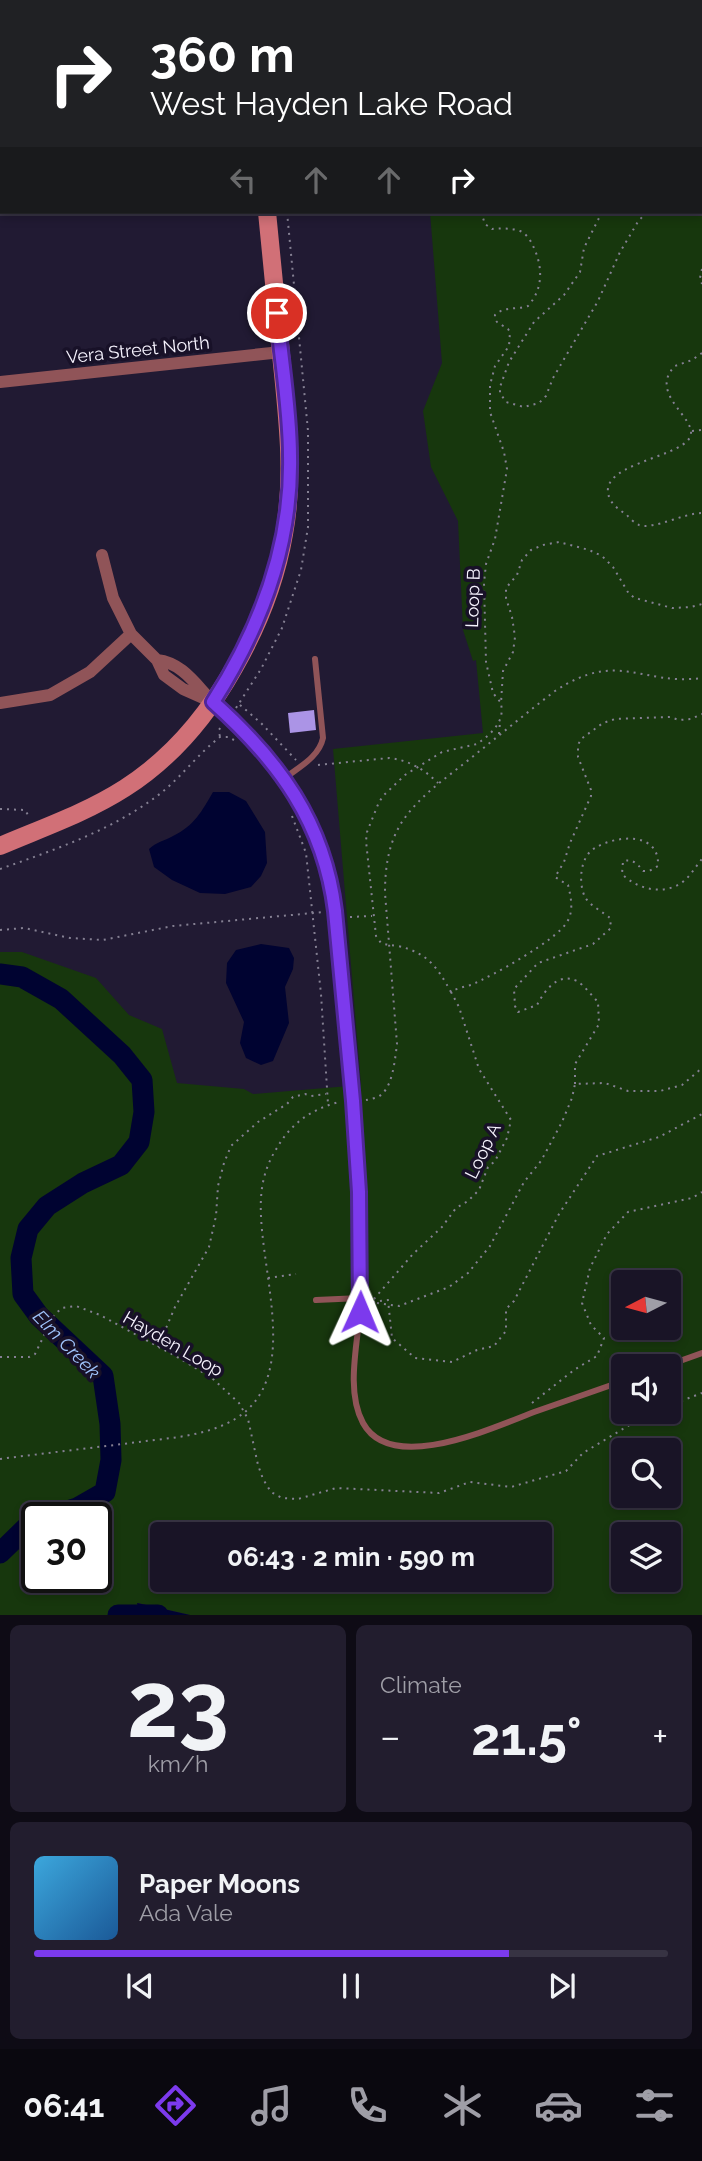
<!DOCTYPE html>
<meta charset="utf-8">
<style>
:root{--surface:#191426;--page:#221d2e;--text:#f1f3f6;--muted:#9f9ea7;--line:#373343;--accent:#7c3aed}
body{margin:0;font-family:Raleway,sans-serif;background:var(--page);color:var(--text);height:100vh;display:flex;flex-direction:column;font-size:26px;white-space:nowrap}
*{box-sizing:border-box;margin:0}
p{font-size:23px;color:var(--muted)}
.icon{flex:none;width:38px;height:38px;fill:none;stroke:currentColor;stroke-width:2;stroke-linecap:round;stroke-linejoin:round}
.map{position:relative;height:1615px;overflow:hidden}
.panel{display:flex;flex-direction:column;gap:10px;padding:10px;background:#0e0b15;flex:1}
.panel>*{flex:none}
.banner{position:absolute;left:0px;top:0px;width:704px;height:214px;box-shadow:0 4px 10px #0003,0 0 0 2px var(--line);background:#202124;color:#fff;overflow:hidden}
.needle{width:46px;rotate:264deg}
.fabs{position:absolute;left:611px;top:1270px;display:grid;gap:14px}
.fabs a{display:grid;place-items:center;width:70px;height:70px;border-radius:7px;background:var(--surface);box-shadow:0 4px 10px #0003,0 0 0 2px var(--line);font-size:35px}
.speed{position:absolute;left:21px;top:1502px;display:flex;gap:14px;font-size:35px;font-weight:700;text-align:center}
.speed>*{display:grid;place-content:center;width:91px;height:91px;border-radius:50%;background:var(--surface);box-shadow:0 4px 10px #0003,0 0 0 2px var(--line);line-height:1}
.speed .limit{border:4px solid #111;border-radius:10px;background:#fff;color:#111}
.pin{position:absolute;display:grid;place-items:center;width:60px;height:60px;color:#fff;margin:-30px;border:4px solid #fff;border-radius:50%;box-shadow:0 2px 7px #0007}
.me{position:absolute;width:77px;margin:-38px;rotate:1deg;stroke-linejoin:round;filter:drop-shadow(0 0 5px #0008)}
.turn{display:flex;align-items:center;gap:24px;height:147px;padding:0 35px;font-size:32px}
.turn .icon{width:91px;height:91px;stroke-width:2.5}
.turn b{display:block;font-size:49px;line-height:60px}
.lanes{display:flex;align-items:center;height:66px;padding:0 35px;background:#0003;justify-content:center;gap:35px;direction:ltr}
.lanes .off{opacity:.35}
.big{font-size:52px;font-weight:700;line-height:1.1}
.panel .widget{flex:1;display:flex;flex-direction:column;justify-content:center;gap:10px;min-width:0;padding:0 24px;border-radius:10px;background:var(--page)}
.panel .dial{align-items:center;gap:0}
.dial b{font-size:91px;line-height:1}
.song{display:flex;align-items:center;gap:21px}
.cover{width:84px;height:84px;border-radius:10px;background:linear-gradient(135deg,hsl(200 70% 55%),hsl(210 70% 35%))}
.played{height:7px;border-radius:4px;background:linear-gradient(90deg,var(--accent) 75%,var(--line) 75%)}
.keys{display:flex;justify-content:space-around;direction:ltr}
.heat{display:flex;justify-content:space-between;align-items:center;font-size:38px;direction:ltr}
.panel .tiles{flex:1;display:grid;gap:10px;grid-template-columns:1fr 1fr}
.widget:last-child{grid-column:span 2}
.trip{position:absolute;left:150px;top:1522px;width:402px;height:70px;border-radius:7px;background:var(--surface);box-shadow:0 4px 10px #0003,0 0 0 2px var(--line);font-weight:700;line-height:70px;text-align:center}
.dock{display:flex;height:112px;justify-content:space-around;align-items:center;background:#0a080f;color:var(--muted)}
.dock .icon{width:49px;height:49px}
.dock .selected{color:var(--accent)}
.dock b{font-size:32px;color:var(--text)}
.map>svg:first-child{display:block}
</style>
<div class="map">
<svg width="702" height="1615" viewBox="0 0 702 1615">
<rect width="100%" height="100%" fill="#211a33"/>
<path fill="#17370d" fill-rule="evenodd" d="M645,0H702V1615H190L138,1603L140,1615H0V952H22L96,978L129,1015L162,1029L177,1083L244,1089L253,1094L361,1085L333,749L483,733L476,660L473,661L463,630L458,521L431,467L423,411L442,363L430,212H702V2H627ZM623,1283H668V1328H623ZM623,1367H668V1412H623ZM623,1451H668V1496H623ZM37,1517H96V1577H37ZM163,1535H541V1580H163ZM623,1535H668V1580H623Z"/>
<path fill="#000331" d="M213,792H229L246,801L265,832L267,863L261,876L251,887L225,894L200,893L172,880L154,867L149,849C156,842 164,841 173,836C194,826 202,811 213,792Z
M261,944L289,948L294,958L293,969L285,987L289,1023L273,1061L261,1065L246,1058L240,1043L244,1022L226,983L227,963L236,950Z
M137,1603L190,1615H140Z"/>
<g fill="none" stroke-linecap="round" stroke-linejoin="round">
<path stroke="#000331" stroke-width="21" d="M0,974L22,977L61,999L122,1055L142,1080L144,1112L139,1142L121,1165L83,1183L47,1206L28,1229L21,1258L23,1294L39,1316L103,1376L110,1424L111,1460L105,1492L77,1508L48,1517
M0,1553L32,1522L37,1521
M118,1615H158"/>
</g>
<path fill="#ab94e6" d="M314,710L316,730L290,733L288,713Z"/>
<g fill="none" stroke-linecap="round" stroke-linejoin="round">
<path stroke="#858093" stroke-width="2" stroke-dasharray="2 5" stroke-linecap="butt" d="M266,0L267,2
M481,212L485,224L492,229C500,228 511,228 520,231C527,234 531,241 534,248C543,268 543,289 528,306C516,310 504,306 495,315C494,324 502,324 508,329L510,332L509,346L495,366L490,385V412L504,452L507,469L495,539L486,564L484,583L486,662L493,693L501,703L503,671L513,652L515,637L512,617L506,598V588L517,575L522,560L531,550L543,545L559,542L589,550L602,556L613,567L629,594L635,598L672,608L691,607L702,604
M602,212L584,248L580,272L564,295L534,322L509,362L500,387V393L506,402L524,407L539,403L546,396L553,378L598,301L620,252L639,220L648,212
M702,269L700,278L702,284
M702,353L692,360L675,366C647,394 699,419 690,437C680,459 590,464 611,501C615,507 621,511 627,515C630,519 635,523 639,525C653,530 684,513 702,513
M692,431L702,430
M240,705L261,723L296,760
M236,708L261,669L282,628L301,570L308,527V431L287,212
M499,734L500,722
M220,736L218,731L222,726
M318,765L389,758C408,760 424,769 438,783
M0,809L25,810L28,815
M292,816L306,853L321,994L328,1104
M0,869C57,849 113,830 161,793C182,776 199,753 220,737H228L234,740
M350,917L372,916
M0,930L24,928L70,938L103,940L173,926L324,912
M451,992C437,967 428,953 398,946C392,945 387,945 381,943L376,936L366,841L367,832L379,802L384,795L405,775L442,752L477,744C491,734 505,722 501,704
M575,1084V1064L599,1024L598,1002C592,996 584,985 577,981C558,972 545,990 537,1005L518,1012L515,1006L514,989L538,963L593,944L611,928L610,918C603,912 589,905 585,897C578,883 580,856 595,848C616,835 660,831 658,866L649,871H643C637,863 633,859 623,861L622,874C638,890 665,896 684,881C691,875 696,866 702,859
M366,1100C371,1099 378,1098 382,1094C393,1084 395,1059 397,1044L385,893C385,869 388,846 400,825C417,798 442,781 466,762C496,738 525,714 555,691C619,649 640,686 702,678
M268,1278L296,1274
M374,1299L413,1254L442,1227L456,1208L468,1201L479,1190L488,1167L495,1161L507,1138L511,1120L479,1069L459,1007L451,992C457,988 464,987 471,985C492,976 557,940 567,922C574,911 571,897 568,885L555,877L564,862L570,843L591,796V790L578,757V745L581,739L603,723L615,719L670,717L679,720L691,719L702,714
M373,1302L388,1300L392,1338L415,1358L452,1362L477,1350L494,1346L506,1331V1309L514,1301L559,1214L597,1156L659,1137L702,1114
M377,1303L399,1306L449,1287L468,1273L490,1246L524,1182L541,1161L562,1122L572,1098L575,1084L605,1083L628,1091H660L682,1085L702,1068
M158,1347L175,1307L209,1247L216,1216L218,1186L224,1163L231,1146L258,1122L287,1104L293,1097L305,1094L311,1096L326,1094
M0,1357H29L35,1354L54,1315L62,1308L76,1306L100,1315L179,1358L212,1378L239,1403L248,1419L258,1465L263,1479L271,1492L282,1498L298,1499L336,1488L439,1493L470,1482L511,1487L566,1471L583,1453L651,1412
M532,1403L574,1370L597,1356L604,1338L591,1325L582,1303L590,1268L607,1234L628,1212L692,1198L702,1192
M668,1406L702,1393
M0,1459C46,1453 92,1448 138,1442C170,1438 207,1436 235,1419C308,1375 252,1256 262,1188C264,1174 269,1160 277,1148C291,1123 312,1109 339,1102"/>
<path stroke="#905458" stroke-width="6" d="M285,778C299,767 319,757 323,738L315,659
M316,1300L361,1298
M360,1312C357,1346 346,1392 363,1423C392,1476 496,1426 537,1411C566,1401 594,1391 623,1381
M663,1367L702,1353"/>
<path stroke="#905458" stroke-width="12" d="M0,162H2
M0,382L281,352
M102,555L113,598L131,634L157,660L164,675L183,689L210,701
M157,660C185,663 198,689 218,707C258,743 294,782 315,832C340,891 339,957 345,1020C352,1091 357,1161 359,1232C360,1259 362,1285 360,1312
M0,703L50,695L90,672L131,634"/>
<path stroke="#d17077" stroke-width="18" d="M248,0L249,2
M0,846C42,828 86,813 125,788C172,758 207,716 234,668C258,626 276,581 284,534C295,474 287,415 281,354C276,307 272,259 267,212"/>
</g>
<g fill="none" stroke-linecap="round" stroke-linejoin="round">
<g stroke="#51269a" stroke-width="18">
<path id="route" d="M277,313C281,360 290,408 290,456C292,546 261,627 213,702C279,761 324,822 335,911L353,1101L359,1192L360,1312"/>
</g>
<use href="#route" stroke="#7c3aed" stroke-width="12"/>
</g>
<g text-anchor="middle" stroke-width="7" stroke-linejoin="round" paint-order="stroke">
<g font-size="18" fill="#f6f3fe" stroke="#181128">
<text transform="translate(138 350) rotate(-6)" y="6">Vera Street North</text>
<text transform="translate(473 598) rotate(-88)" y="6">Loop B</text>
<text transform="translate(483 1151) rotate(-64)" y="6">Loop A</text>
<text transform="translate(173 1344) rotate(30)" y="6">Hayden Loop</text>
</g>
<g font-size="19" font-style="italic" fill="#9fc3fb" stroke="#181128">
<text transform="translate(67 1344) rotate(46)" y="7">Elm Creek</text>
</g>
</g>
</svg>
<div class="fabs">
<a><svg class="needle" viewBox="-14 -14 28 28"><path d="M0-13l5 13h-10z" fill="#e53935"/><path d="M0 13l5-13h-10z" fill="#9f9ea7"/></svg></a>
<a><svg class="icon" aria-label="sound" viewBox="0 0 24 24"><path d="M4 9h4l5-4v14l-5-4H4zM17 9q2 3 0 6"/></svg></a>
<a><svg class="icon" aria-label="search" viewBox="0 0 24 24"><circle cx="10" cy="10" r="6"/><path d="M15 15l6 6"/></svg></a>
<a><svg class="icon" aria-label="layers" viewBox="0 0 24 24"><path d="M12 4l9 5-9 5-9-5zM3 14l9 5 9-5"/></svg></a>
</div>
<div class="speed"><div class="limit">30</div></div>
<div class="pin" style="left:277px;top:313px;background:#d93025"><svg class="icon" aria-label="arrive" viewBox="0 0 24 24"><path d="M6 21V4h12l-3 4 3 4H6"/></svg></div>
<svg class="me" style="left:360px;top:1312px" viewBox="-20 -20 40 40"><path d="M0-17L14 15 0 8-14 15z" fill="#7c3aed" stroke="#fff" stroke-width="4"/></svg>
<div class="trip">06:43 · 2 min · 590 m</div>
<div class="banner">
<div class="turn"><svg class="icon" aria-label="right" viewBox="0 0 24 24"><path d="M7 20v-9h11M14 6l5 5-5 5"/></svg><div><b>360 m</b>West Hayden Lake Road</div></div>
<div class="lanes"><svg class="icon off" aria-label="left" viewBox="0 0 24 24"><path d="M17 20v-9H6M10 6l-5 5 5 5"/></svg><svg class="icon off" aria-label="ahead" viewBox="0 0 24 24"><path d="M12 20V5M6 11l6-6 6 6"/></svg><svg class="icon off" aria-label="ahead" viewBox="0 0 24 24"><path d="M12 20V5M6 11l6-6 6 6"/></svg><svg class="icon" aria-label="right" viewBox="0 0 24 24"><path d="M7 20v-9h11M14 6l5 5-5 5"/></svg></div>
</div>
</div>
<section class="panel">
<div class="tiles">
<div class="widget dial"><b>23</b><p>km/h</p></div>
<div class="widget"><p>Climate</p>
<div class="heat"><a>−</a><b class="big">21.5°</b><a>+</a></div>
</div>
<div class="widget">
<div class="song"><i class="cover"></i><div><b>Paper Moons</b><p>Ada Vale</p></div></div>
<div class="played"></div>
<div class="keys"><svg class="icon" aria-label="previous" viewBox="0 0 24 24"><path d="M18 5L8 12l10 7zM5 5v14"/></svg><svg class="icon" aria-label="pause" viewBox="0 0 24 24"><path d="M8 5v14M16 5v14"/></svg><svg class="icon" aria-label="next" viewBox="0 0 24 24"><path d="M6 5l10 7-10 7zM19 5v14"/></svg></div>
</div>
</div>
</section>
<nav class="dock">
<b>06:41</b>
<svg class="icon selected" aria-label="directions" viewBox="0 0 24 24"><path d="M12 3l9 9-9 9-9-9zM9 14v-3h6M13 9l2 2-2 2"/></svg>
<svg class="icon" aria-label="music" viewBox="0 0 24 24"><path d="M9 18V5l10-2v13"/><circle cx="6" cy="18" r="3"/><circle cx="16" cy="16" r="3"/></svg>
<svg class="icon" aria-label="phone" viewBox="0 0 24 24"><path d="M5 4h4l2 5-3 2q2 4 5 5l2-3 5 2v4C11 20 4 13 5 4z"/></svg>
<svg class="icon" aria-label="climate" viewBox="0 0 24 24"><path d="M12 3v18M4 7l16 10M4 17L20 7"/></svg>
<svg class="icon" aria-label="car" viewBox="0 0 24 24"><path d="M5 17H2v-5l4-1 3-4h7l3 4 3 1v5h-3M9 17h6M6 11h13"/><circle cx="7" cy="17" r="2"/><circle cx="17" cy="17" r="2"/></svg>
<svg class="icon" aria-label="filters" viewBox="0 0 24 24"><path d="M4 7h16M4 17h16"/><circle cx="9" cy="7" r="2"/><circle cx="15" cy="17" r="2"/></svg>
</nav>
